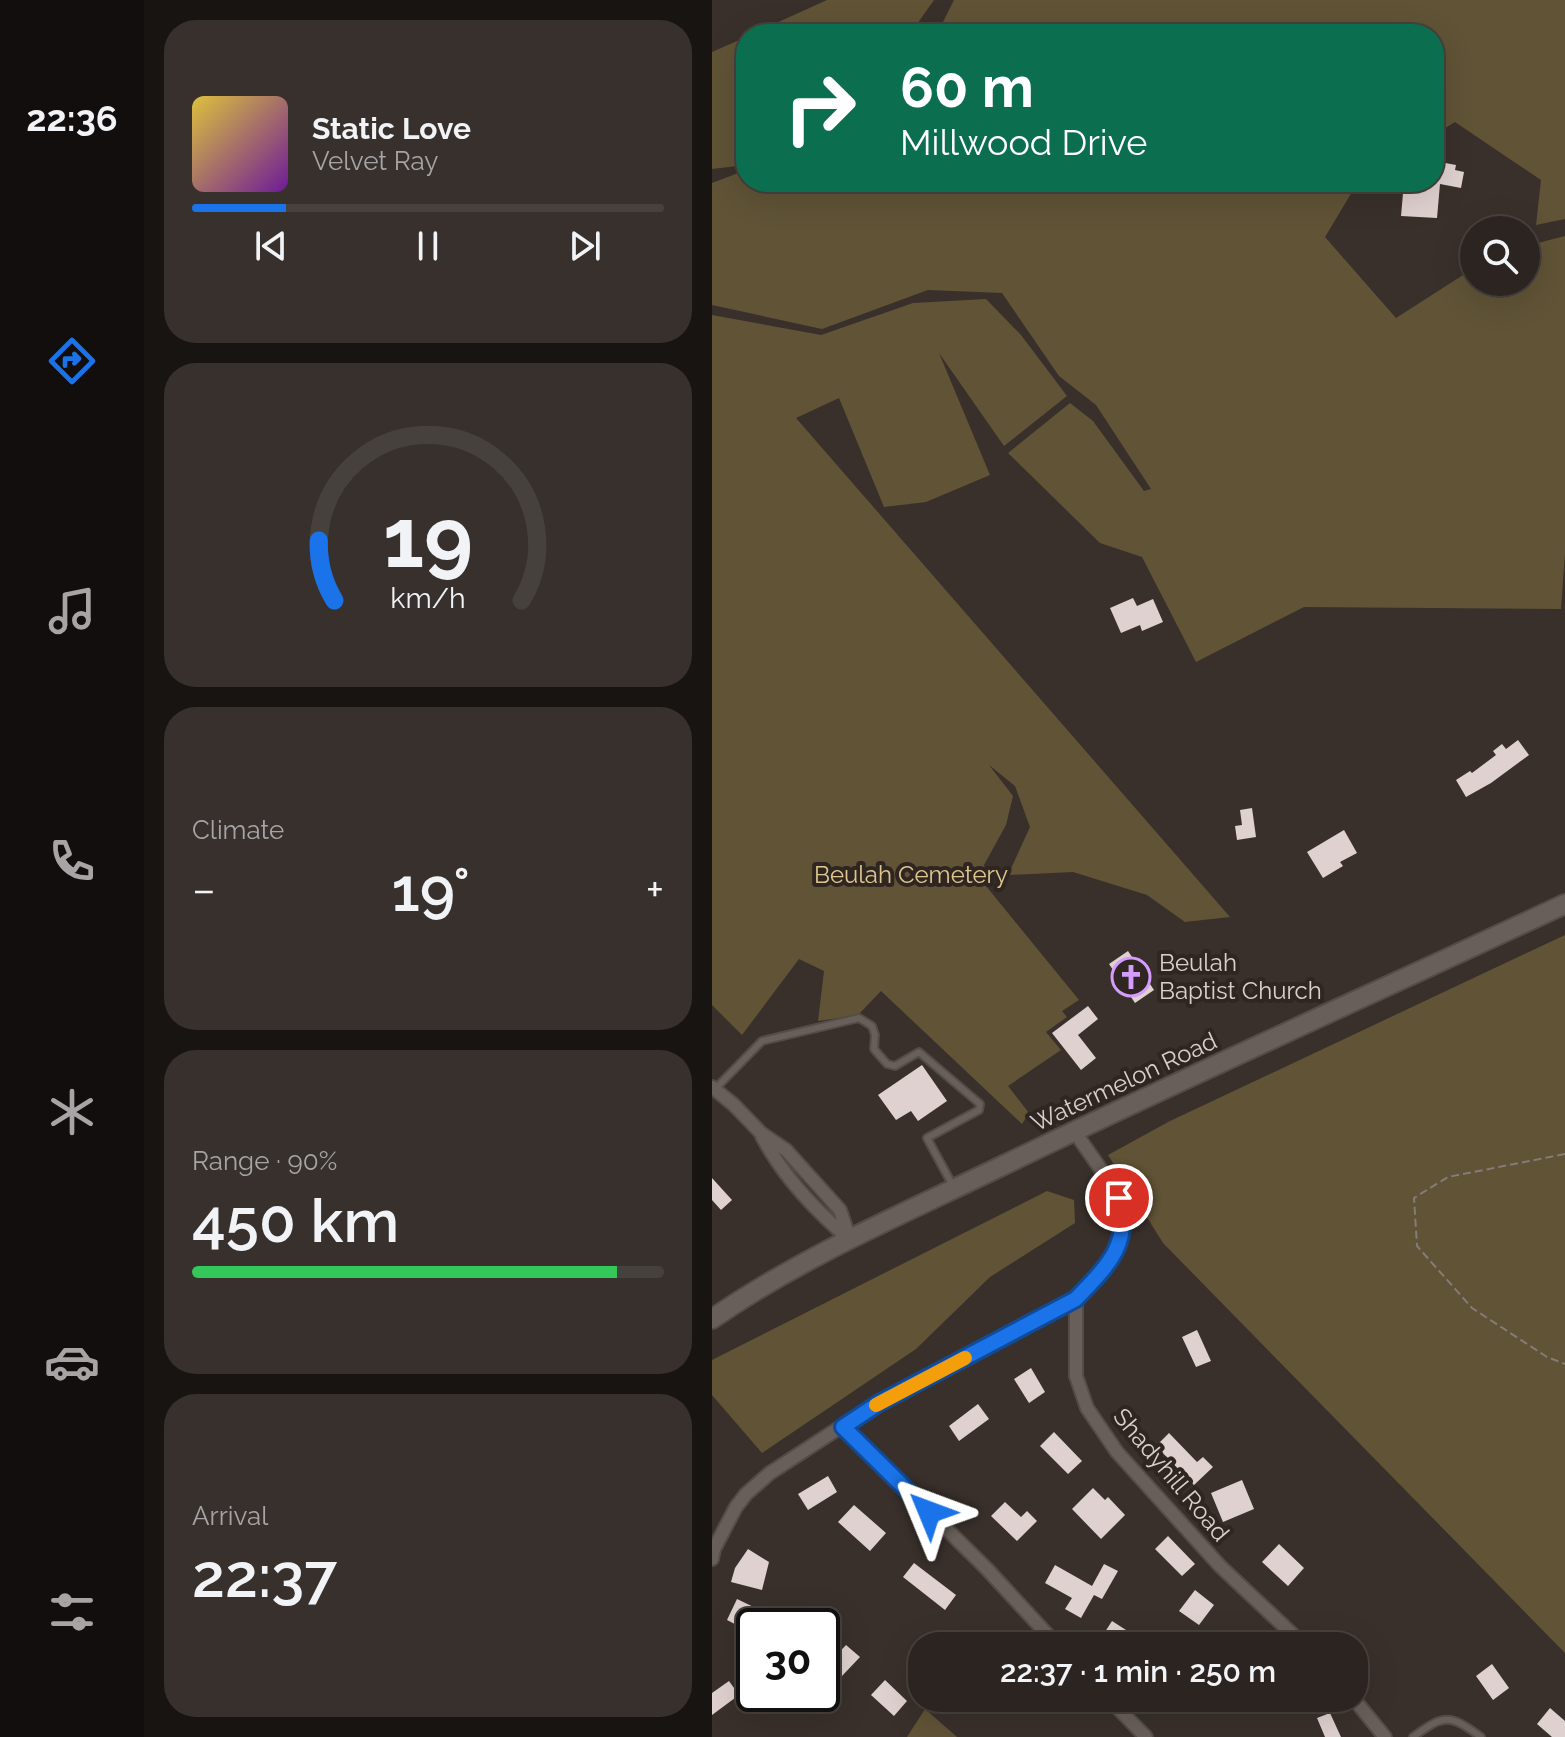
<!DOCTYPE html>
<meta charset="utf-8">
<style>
:root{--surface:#2b2420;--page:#37302d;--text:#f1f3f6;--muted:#a6a4a5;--line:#47413e;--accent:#1a73e8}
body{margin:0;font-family:Raleway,sans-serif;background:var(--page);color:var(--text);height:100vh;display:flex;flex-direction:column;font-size:30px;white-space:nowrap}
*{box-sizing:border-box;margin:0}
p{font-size:26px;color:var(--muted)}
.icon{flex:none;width:44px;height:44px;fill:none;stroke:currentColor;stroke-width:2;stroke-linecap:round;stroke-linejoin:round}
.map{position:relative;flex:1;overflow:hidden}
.panel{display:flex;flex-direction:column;gap:20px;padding:20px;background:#181412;width:568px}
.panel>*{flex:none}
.banner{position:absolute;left:24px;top:24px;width:708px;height:168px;border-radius:32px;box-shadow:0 8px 32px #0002,0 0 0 2px var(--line);background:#0b6e4f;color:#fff;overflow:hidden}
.buttons{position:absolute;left:748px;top:216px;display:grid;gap:16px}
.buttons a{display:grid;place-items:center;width:80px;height:80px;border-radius:50%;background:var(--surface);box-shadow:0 8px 32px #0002,0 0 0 2px var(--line);font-size:40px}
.speed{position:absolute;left:24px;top:1608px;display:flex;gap:16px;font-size:40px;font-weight:700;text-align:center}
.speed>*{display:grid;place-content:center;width:104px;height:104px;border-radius:50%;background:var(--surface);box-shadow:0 8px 32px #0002,0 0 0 2px var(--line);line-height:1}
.speed .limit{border:4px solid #111;border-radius:12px;background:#fff;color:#111}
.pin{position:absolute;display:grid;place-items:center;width:68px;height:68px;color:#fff;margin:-34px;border:4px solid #fff;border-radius:50%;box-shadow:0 2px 8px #0007}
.me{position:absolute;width:88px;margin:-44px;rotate:314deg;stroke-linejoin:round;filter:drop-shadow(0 0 6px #0008)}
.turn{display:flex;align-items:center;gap:28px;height:168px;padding:0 32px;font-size:36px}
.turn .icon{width:104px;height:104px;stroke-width:2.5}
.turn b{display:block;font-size:56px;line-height:68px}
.big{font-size:60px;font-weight:600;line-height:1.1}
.panel .tile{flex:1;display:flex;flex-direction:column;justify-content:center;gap:12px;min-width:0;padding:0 28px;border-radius:32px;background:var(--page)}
.panel .dial{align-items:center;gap:0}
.dial svg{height:208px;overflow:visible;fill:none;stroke:var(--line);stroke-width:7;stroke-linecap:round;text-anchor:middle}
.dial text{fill:var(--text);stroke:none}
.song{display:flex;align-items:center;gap:24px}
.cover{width:96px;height:96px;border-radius:12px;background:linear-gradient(135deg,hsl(50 70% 55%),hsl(280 70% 35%))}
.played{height:8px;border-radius:4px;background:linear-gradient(90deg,var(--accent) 20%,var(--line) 20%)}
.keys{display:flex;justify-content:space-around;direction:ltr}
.heat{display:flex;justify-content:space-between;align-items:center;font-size:44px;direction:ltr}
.charge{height:12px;border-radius:6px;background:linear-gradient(90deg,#34c759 90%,var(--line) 0)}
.trip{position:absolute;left:196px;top:1632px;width:460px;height:80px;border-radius:32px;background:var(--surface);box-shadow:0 8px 32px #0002,0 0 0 2px var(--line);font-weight:600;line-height:80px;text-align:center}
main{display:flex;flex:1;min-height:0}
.tab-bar{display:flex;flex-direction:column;width:144px;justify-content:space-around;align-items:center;background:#110e0d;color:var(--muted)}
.tab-bar .icon{width:56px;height:56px}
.tab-bar .selected{color:var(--accent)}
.tab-bar b{font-size:36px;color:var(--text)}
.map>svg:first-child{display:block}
</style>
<main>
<nav class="tab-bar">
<b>22:36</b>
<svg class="icon selected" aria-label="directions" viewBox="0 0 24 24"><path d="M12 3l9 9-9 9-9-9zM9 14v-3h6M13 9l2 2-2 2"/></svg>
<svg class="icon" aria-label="music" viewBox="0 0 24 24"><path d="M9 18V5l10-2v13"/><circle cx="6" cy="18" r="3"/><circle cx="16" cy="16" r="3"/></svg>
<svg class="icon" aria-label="phone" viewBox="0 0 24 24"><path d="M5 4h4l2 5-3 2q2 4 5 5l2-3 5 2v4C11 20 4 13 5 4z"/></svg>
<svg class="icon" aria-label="climate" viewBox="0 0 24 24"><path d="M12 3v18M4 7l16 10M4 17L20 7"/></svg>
<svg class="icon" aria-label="car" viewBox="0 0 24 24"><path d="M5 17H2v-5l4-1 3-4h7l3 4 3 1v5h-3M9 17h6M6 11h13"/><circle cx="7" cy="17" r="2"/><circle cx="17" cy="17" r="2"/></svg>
<svg class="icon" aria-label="filters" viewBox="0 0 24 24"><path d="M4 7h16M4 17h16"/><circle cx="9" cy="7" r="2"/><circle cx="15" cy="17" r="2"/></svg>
</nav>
<section class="panel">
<div class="tile">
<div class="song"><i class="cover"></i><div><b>Static Love</b><p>Velvet Ray</p></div></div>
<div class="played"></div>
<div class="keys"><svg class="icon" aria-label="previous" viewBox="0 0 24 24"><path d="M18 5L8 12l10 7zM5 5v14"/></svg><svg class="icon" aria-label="pause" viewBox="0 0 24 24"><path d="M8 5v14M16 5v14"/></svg><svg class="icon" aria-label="next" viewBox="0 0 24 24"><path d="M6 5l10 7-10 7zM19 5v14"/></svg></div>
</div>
<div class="tile dial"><svg viewBox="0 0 100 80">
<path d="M14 69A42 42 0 1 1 86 69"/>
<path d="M14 69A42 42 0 0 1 8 46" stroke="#1a73e8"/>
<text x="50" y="56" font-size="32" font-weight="700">19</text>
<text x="50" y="72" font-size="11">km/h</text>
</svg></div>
<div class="tile"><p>Climate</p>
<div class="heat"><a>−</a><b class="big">19°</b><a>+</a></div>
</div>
<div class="tile"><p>Range · 90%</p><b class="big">450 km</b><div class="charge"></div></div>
<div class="tile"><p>Arrival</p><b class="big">22:37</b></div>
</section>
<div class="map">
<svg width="853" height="1737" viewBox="0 0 853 1737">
<rect width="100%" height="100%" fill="#39302b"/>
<path fill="#605336" d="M115,0H222L198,34H40Z
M242,0H853V219L824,225L829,180L743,122L722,135V34H225Z
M34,37V165L0,169V52Z
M34,170V182H646L613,237L684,318L762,268V282H814V246L853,236V553L849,609L592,607L484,662L430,557L388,543L296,453L358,403L381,421L432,491L439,489L384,405L347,376L290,293L216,290L110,329L0,305V183Z
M274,299L309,335L355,396L292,446L227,353L278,475L214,502L172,507L127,398L84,418L518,917L473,922L435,895L361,872L296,875L318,827L303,786L277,765L301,796L294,825L272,865L274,886L367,1000L350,1011L355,1017L334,1032L349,1050L296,1086L317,1113L310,1124L169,991L146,1015L106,1021L112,971L87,959L30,1035L0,1005V315L109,335L201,303Z
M853,935V1653L451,1243L396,1155L458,1121Z
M335,1191L362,1200L363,1223L278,1277L204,1349L50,1453L0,1395V1360Z
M213,1709L245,1737H195Z"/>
<path fill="#dfd1cf" d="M728,162L744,165L743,170L752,172L749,188L728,184L725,218L689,216L692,182H722V169H727Z
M421,598L425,606L441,599L451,622L430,631L428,625L409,633L398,608Z
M806,740L817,755L779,783L754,797L744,780L758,771L760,773L784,755L781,751L790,744L794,749Z
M540,808L544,837L525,840L523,826L530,825L528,810Z
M632,830L645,853L628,862L631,866L611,878L595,852Z
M416,951L442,990L423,1003L397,964Z
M376,1006L386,1019L366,1035L384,1058L369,1070L340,1033Z
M210,1065L235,1101L206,1121L199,1111L184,1120L166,1095Z
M0,1178L20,1200L9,1210L0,1200Z
M485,1330L499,1361L484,1367L470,1337Z
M319,1368L333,1392L317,1403L302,1379Z
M266,1404L277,1419L247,1441L237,1426Z
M342,1432L370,1461L356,1474L328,1446Z
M457,1433L485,1462L491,1457L501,1467L482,1485L444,1446Z
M116,1476L125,1492L96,1510L86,1494Z
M530,1480L542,1509L511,1522L499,1493Z
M381,1488L393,1500L396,1497L413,1515L389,1539L360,1509Z
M293,1502L309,1517L315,1511L325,1521L305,1541L279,1516Z
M142,1505L174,1533L158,1551L126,1522Z
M456,1536L483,1564L470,1576L443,1549Z
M567,1544L592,1568L576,1586L550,1562Z
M36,1549L57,1562L50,1590L19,1582L23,1568Z
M202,1563L244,1595L233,1610L191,1577Z
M392,1564L406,1571L390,1599L382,1595L369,1618L353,1609L360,1598L333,1583L343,1565L380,1586Z
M483,1590L502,1605L487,1625L467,1611Z
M25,1599L52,1612L46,1626H42V1634L15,1620Z
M400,1621L439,1646H407L391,1635Z
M134,1645L148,1657L130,1676L116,1664Z
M780,1664L797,1688L781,1700L764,1676Z
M173,1680L195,1701L182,1716L159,1695Z
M17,1681L27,1695L0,1715V1693Z
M838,1708L853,1721V1737H840L825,1724Z
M618,1713L629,1737H613L605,1718Z"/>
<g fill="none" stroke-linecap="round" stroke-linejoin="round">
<g stroke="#534c48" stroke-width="10">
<path id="service" d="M3,1089L50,1041L147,1018L160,1026L163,1035L162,1049L175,1064L183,1066L207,1052L268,1104L267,1110L215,1138L241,1186
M701,1737C732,1714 738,1714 769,1737"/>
</g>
<g stroke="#534c48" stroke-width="16">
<path id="minor" d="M0,1087L22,1105L49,1133L74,1150L128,1210L138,1240
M50,1136C70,1175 104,1211 138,1240
M364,1299V1376L375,1408L405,1452L508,1566L593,1646
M131,1427L275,1569L346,1646
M0,1559L2,1549L24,1507L34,1494L58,1473L153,1411L364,1299C437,1222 417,1210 362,1131
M396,1698L434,1737
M641,1698L673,1737"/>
</g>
<g stroke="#534c48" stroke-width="22">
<path id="secondary" d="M0,1319C91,1256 195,1212 294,1164C479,1075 666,991 853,904"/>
</g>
<path stroke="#837c78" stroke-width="2" stroke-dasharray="8 4" stroke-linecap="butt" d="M853,1154L736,1177L702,1198L705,1246L760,1308L835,1357L853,1364"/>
<use href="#service" stroke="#695f5a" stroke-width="6"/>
<use href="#minor" stroke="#695f5a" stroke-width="12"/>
<use href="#secondary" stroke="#695f5a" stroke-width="18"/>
</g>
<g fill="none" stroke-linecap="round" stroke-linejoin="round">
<g stroke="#114b97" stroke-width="20">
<path id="route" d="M217,1512L131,1427L167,1403L364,1299C394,1267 420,1245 407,1198"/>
</g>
<use href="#route" stroke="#1a73e8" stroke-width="14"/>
<path stroke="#f59e0b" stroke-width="14" d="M164,1405L253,1358"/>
</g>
<defs>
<g id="church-ring" transform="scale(2)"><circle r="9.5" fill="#2f2622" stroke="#d39cfd" stroke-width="1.5"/><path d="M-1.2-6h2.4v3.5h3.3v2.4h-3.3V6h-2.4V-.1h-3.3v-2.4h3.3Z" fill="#d39cfd"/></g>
</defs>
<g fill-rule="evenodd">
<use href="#church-ring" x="419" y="977"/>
</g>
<g text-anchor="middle" stroke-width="8" stroke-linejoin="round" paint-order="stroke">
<g font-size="24" fill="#dfc68f" stroke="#2f2622">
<text x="199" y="883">Beulah Cemetery</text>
</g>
<g font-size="24" fill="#d7d1ce" stroke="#2f2622" text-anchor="start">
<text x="447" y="971">Beulah<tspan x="447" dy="28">Baptist Church</tspan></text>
</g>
<g font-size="24" fill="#d7d1ce" stroke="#2f2622">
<text transform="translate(412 1082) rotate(-25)" y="8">Watermelon Road</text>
<text transform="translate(459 1475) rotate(50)" y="8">Shadyhill Road</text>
</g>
</g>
</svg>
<div class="buttons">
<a><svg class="icon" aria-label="search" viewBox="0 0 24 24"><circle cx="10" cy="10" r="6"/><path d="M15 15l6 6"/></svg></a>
</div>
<div class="speed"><div class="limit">30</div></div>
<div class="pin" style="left:407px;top:1198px;background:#d93025"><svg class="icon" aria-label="arrive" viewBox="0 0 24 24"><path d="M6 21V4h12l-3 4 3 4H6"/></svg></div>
<svg class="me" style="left:217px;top:1512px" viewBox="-20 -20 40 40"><path d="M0-17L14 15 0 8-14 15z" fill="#1a73e8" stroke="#fff" stroke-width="4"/></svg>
<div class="trip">22:37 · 1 min · 250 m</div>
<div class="banner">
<div class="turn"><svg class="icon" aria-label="right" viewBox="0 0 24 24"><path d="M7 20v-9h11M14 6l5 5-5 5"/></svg><div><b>60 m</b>Millwood Drive</div></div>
</div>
</div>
</main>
